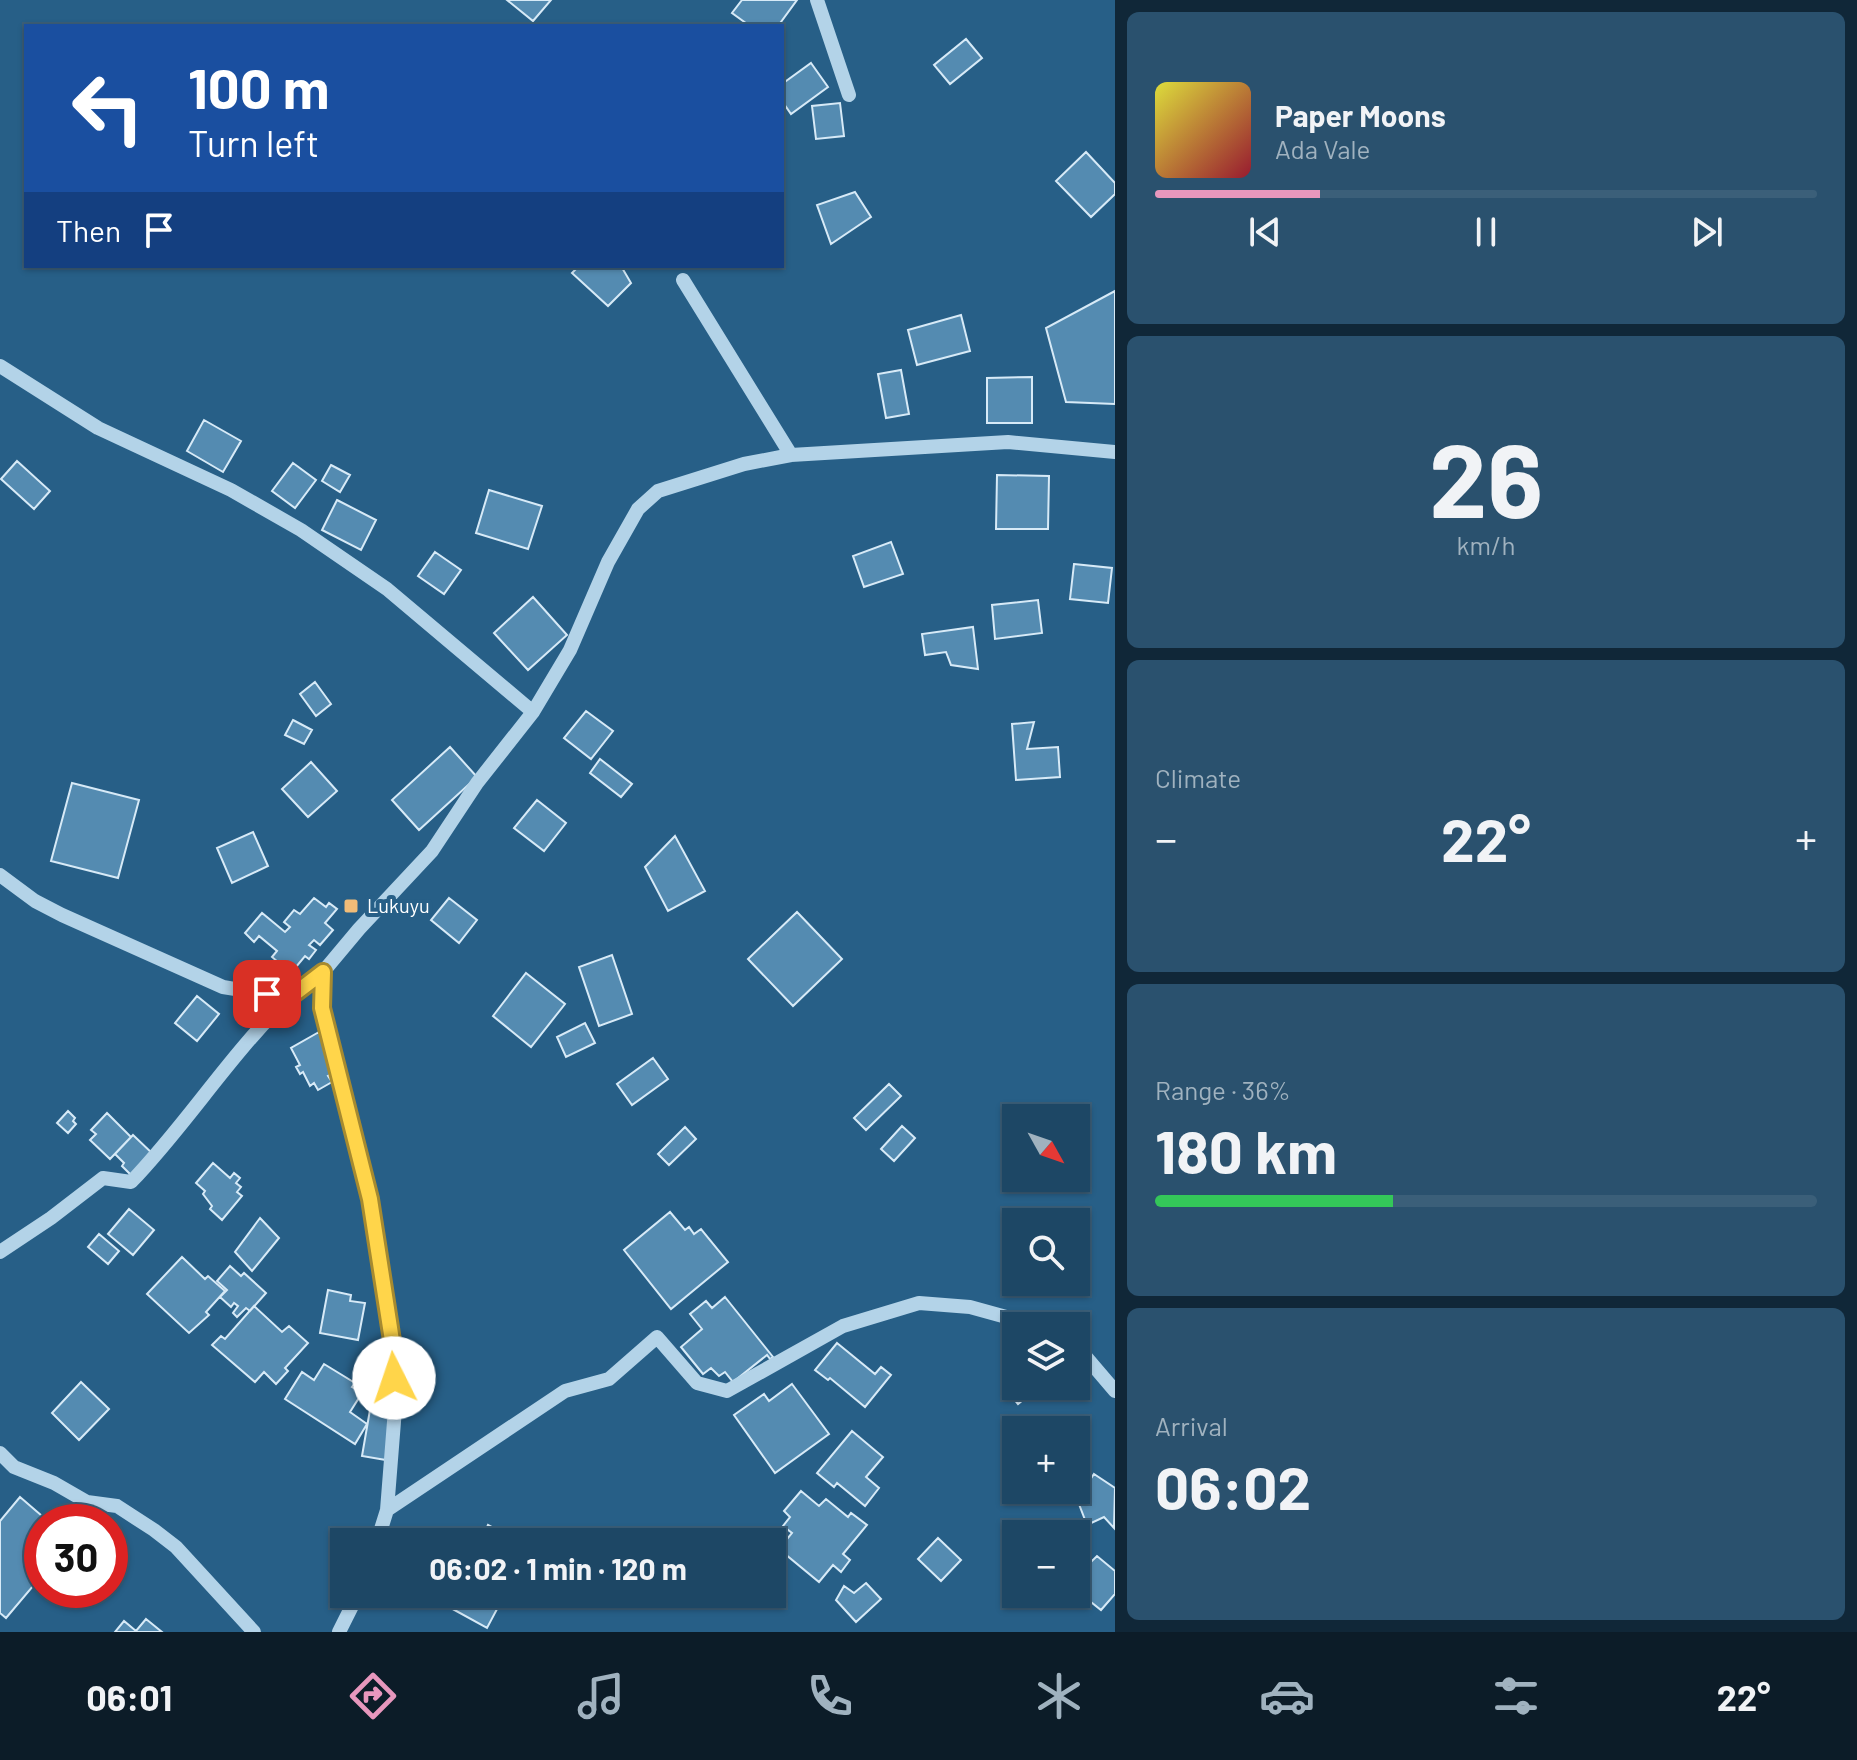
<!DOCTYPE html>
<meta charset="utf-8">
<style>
:root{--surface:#1d4765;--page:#2a516e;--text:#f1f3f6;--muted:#a0b2bf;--line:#3b5f79;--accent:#e797bd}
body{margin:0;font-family:Barlow,sans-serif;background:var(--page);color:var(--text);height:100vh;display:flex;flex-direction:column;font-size:30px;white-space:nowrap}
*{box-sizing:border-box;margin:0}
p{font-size:26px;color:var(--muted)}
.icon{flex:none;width:44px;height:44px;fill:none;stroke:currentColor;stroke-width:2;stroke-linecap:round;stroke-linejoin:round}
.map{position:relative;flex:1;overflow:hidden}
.details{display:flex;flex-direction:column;gap:12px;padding:12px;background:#102738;width:742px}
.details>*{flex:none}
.top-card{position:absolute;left:24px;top:24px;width:760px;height:244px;border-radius:0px;box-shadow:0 2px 6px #0004,0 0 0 2px var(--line);background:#1a4fa0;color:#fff;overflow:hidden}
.needle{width:52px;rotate:130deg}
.controls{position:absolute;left:1002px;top:1104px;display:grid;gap:16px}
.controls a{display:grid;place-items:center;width:88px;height:88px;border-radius:0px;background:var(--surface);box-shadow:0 2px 6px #0004,0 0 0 2px var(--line);font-size:40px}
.speed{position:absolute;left:24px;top:1504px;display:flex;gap:16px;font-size:40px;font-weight:700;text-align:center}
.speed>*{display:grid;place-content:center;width:104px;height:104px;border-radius:50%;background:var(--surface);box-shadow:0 2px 6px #0004,0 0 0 2px var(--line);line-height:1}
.speed .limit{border:12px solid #d22;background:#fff;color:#111}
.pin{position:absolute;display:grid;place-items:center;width:68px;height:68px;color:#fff;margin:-34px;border-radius:16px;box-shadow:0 4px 12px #0006}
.me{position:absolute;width:88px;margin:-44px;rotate:356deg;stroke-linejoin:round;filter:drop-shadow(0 0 6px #0008)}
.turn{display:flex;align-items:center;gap:28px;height:168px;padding:0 32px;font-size:36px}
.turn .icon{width:104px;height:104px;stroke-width:2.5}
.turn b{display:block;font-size:56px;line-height:68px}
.then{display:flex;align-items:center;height:76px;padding:0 32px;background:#0003;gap:16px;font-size:30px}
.big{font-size:60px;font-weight:700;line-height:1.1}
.details .widget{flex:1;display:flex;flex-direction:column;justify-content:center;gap:12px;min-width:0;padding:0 28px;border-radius:12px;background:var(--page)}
.details .dial{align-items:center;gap:0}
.dial b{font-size:104px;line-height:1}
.song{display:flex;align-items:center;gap:24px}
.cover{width:96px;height:96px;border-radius:12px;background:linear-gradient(135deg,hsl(60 70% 55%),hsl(350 70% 35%))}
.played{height:8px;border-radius:4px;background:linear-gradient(90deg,var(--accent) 25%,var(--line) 25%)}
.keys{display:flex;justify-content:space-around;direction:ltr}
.heat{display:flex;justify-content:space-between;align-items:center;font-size:44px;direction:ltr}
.charge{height:12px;border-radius:6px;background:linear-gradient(90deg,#34c759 36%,var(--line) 0)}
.trip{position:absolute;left:330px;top:1528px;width:456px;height:80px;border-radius:0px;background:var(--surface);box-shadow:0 2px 6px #0004,0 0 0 2px var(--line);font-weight:700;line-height:80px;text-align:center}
.menu{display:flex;height:128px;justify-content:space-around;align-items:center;background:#0c1c28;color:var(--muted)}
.menu .icon{width:56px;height:56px}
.menu .current{color:var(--accent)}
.menu b{font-size:36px;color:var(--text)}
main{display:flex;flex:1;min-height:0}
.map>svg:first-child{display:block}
</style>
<main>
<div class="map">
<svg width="1115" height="1632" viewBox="0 0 1115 1632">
<rect width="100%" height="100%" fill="#275f87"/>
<path fill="#548bb1" stroke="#d7eaf7" stroke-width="2" d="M507,0H551L533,21Z
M742,0H797L778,26H750L732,13Z
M966,39L982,58L950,84L934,65Z
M811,63L828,87L791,114L782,101V84Z
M840,103L844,136L816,139L812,106Z
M1086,152L1115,183V194L1091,217L1056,181Z
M855,192L871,217L831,244L817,205Z
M579,266H621L631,283L608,306L572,273Z
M1115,291V404L1066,402L1046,328Z
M961,315L970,351L917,365L908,330Z
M901,370L909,414L886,418L878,374Z
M1032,377V423H987V378Z
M204,420L241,441L223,472L187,451Z
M17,461L50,491L34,509L1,479Z
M293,463L316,480L295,508L272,491Z
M331,465L350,475L340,492L322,481Z
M997,475L1049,476L1048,529H996Z
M489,490L542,506L528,549L476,533Z
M337,500L376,520L361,550L322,530Z
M891,542L903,574L864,587L853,556Z
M435,552L461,570L444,594L418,576Z
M1074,564L1112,568L1108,603L1070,599Z
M533,597L567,635L528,670L494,633Z
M1038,600L1042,633L995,639L992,605Z
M973,627L978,669L951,665L946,652L925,655L922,634Z
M315,682L331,704L316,716L300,694Z
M586,711L613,731L591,759L564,738Z
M293,720L312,730L304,744L285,735Z
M1034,722L1027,749L1058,747L1060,777L1016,780L1012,724Z
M450,747L477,777L419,830L392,800Z
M600,759L632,784L621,797L590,773Z
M311,762L337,791L308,817L282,789Z
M72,783L139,800L118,878L51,861Z
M537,800L566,823L544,851L514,828Z
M253,832L268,866L232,883L217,848Z
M675,836L705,891L668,911L645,867Z
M314,898L326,907L329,903L337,909L325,923L333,930L320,945L314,940L309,945L316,950L309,959L305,956L291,973L272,957L277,951L259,936L254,942L245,933L262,913L285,932L290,927L284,922L294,910L300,914Z
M449,898L477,920L459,943L431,920Z
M797,912L842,959L793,1006L748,959Z
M612,955L632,1014L599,1026L579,967Z
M526,973L565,1004L531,1047L493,1016Z
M197,996L219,1014L197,1041L175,1023Z
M585,1023L595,1043L566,1057L557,1037Z
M319,1032L332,1055L327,1058L334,1073L328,1076L332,1082L318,1090L314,1083L310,1086L303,1072L300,1074L296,1067L300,1065L291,1048Z
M653,1058L668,1079L632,1105L617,1084Z
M889,1084L901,1096L866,1130L854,1118Z
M68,1111L75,1118L73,1121L76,1124L68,1133L57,1123Z
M107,1113L131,1137L110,1159L90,1140L96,1134L91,1130Z
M902,1126L915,1138L894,1161L881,1149Z
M685,1127L696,1139L669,1165L658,1154Z
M133,1135L154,1155L133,1177L122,1166L124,1163L115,1154Z
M213,1163L230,1178L234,1173L240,1178L236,1183L241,1187L237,1192L242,1196L222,1220L210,1209L212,1206L203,1194L205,1191L196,1183Z
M129,1209L154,1230L133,1255L108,1234Z
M670,1212L685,1230L689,1227L694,1234L701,1229L728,1262L671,1309L624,1250Z
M260,1218L279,1238L252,1271L235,1252Z
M99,1234L119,1251L108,1264L88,1247Z
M182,1257L205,1279L208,1276L225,1291L206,1312L209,1315L189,1333L147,1294Z
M230,1266L241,1276L244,1273L266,1293L250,1311L246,1308L237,1317L233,1313L238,1306L234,1303L231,1307L220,1297L227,1290L217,1281Z
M328,1290L351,1295L350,1301L365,1303L358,1340L320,1333Z
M725,1297L773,1357L770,1359L767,1355L733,1382L725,1372L719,1376L711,1368L703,1374L681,1347L702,1329L690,1314L706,1301L712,1308Z
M254,1306L282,1332L289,1326L308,1343L285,1368L288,1371L276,1384L264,1372L255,1382L212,1345L221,1336L225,1339Z
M837,1343L875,1374L881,1367L891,1375L865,1407L830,1378L828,1380L815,1370Z
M324,1364L355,1383L352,1387L362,1393L350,1412L367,1424L355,1444L285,1399L302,1372L314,1380Z
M369,1367L390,1370L386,1394L371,1391L372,1384L367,1383Z
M1016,1379V1386H1040L1018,1404L1005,1388Z
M81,1382L109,1409L79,1440L52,1413Z
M792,1384L829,1434L775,1473L734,1415L764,1394L769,1401Z
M381,1398L388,1399L386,1409L393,1411L386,1460L362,1456L371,1404L380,1406Z
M852,1431L883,1457L866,1477L879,1488L865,1506L837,1483L834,1487L817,1473Z
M1094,1474L1115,1488L1114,1528L1104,1517L1087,1525L1077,1499Z
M801,1491L819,1506L826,1499L848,1517L851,1513L867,1525L843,1554L850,1560L841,1572L833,1565L819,1582L779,1549L792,1533L783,1526L790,1517L784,1511Z
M20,1497L49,1522H42V1583L38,1580L6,1618L0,1613V1521Z
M488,1525L519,1542H465L468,1536L480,1542Z
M938,1538L961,1560L941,1581L918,1559Z
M1083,1553L1092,1561L1097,1556L1115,1571V1594L1101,1610L1076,1590V1561Z
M866,1583L881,1599L856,1622L836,1600L844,1586L854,1593Z
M456,1594H505L487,1628L449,1607Z
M146,1619L162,1632H115L124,1621L136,1631Z"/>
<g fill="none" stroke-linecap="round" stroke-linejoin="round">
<path stroke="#b3d3e8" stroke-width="14" d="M817,0L849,95
M683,280L791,455
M0,366L98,428L231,490L301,530L387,589L533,712
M0,875L35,901L62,915L223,987L289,998
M0,1252L51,1218L103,1178L131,1182C187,1124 230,1054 289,998C299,989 312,980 323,972
M1076,1351L1086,1357L1115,1391
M0,1453L14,1467L54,1483L87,1502L117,1506L154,1530L176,1547L254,1632
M387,1510L565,1391L609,1379L657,1337L697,1383L727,1391L843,1326L919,1303L970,1307L1039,1326
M377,1542L387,1510L395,1409L393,1347L370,1199L322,1008L323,972L359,929L432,851L477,783L533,712L570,650L608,562L638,509L658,491L744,464L791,455L1008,442L1115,452
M339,1632L358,1594"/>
</g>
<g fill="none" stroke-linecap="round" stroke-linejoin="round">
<g stroke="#a68a30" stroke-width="20">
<path id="route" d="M267,994L289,998L323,972L322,1008L370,1199L393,1347L394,1378"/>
</g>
<use href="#route" stroke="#ffd54a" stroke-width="14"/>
</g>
<rect fill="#f1bc78" stroke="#275f87" stroke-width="3" x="343" y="898" width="16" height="16" rx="4"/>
<g text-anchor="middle" stroke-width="8" stroke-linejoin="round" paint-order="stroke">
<g font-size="20" fill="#fff" stroke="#275f87" text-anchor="start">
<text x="367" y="913">Lukuyu</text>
</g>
</g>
</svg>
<div class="controls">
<a><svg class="needle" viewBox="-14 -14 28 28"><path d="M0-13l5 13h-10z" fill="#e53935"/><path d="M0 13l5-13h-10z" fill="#a0b2bf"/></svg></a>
<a><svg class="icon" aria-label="search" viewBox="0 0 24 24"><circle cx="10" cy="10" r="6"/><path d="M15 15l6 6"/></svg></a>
<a><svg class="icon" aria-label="layers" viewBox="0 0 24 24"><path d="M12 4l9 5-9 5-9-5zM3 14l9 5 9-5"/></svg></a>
<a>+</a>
<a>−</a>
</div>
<div class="speed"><div class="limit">30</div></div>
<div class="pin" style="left:267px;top:994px;background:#d93025"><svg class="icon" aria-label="arrive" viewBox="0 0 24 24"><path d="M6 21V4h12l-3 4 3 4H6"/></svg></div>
<svg class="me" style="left:394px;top:1378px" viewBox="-20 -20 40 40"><circle r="19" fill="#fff"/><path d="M0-13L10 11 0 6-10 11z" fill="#ffd54a"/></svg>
<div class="trip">06:02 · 1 min · 120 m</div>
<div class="top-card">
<div class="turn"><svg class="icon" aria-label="left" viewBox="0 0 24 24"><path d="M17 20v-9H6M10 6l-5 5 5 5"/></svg><div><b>100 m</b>Turn left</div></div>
<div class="then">Then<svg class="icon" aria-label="arrive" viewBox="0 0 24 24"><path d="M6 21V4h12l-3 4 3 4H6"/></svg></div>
</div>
</div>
<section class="details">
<div class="widget">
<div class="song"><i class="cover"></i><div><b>Paper Moons</b><p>Ada Vale</p></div></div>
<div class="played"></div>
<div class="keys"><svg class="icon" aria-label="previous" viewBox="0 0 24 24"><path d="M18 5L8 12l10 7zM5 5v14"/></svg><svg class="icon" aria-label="pause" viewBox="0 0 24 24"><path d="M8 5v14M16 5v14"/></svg><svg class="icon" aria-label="next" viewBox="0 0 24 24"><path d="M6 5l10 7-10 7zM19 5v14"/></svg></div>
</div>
<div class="widget dial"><b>26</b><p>km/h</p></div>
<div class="widget"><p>Climate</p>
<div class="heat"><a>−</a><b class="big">22°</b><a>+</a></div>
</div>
<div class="widget"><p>Range · 36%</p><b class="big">180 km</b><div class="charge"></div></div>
<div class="widget"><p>Arrival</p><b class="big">06:02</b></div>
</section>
</main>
<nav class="menu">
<b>06:01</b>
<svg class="icon current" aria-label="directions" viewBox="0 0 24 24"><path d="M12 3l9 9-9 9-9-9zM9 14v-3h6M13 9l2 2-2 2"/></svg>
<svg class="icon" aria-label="music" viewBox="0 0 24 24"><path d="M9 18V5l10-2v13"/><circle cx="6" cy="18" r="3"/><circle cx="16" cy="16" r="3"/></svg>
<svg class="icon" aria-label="phone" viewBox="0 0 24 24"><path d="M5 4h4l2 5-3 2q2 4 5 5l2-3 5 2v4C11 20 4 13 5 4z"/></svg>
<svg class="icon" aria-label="climate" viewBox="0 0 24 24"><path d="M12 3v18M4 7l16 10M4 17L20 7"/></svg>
<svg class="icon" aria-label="car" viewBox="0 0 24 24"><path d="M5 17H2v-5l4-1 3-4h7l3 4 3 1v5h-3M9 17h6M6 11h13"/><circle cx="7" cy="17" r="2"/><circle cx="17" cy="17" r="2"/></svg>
<svg class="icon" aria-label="filters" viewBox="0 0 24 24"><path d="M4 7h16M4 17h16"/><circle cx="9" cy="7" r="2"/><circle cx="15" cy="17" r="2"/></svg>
<b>22°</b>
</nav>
